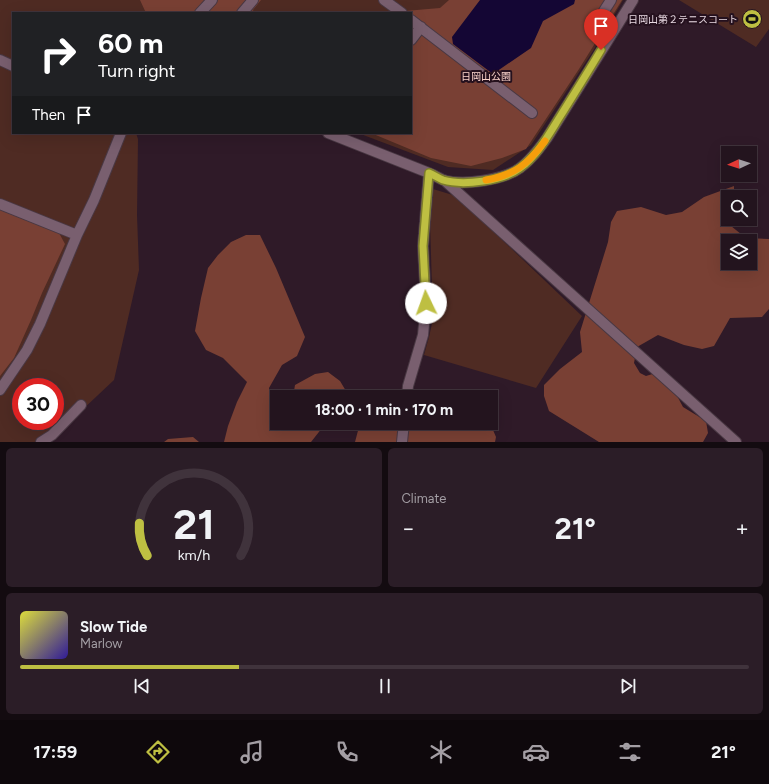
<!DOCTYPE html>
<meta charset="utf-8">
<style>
:root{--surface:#23141e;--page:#2b1d27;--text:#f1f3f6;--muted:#a39ea4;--line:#40333c;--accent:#bebf42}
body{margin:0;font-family:Figtree,"Noto Sans JP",sans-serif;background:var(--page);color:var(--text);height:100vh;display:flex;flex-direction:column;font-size:15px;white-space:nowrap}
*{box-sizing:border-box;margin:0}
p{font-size:13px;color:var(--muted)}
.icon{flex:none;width:22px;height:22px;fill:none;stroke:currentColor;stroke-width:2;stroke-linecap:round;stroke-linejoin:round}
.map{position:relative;height:442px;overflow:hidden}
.side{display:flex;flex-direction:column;gap:6px;padding:6px;background:#130b10;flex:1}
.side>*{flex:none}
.banner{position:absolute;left:12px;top:12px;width:400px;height:122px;border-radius:0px;box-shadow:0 4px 16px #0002,0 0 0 1px var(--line);background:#202124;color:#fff;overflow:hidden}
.needle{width:26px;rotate:266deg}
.tools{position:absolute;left:721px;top:146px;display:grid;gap:8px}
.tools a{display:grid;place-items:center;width:36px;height:36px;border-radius:0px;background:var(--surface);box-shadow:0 4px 16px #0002,0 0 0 1px var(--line);font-size:20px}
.speed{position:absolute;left:12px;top:378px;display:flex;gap:8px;font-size:20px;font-weight:700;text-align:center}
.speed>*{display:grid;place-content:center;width:52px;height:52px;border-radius:50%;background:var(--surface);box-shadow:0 4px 16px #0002,0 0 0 1px var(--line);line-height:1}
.speed .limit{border:6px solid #d22;background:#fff;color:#111}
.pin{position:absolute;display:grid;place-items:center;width:34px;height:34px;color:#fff;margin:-41px -17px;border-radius:50% 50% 50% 0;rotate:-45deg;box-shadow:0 0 4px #0007}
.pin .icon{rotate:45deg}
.me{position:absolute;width:44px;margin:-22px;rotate:357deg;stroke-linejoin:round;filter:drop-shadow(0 0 3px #0008)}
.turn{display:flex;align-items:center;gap:14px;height:84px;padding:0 20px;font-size:18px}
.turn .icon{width:52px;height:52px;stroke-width:2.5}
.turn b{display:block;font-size:28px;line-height:34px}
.then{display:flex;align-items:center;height:38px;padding:0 20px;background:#0003;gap:8px;font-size:15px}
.big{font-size:30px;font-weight:700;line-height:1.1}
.side .card{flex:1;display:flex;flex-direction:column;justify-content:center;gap:6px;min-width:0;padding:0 14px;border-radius:6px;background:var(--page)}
.side .dial{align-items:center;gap:0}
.dial svg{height:104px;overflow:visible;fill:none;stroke:var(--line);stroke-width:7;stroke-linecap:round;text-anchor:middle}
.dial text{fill:var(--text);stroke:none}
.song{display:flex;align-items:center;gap:12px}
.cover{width:48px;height:48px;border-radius:6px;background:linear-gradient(135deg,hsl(60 70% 55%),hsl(250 70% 35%))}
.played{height:4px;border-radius:2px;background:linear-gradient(90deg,var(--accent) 30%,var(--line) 30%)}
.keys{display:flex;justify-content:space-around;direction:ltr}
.heat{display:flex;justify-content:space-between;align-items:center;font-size:22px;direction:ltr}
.side .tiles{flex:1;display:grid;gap:6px;grid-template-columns:1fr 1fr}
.card:last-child{grid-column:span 2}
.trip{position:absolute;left:270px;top:390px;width:228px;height:40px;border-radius:0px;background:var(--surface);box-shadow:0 4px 16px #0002,0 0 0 1px var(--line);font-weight:700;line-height:40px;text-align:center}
.tabs{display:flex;height:64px;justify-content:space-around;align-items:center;background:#0e080c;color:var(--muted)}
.tabs .icon{width:28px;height:28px}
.tabs .on{color:var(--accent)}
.tabs b{font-size:18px;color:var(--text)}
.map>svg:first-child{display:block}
</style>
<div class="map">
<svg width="769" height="442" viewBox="0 0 769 442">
<rect width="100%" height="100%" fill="#2f1a28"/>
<path fill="#4f2b23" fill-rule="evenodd" d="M0,0H623L593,51L531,145L493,170L448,167L358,133H411V13H13V133H136L138,139L137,215L139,270L114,380L64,427L43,442H0ZM21,387H55V421H21Z
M679,0H769V29L756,47Z
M433,189L456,196L582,316L536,388L424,355L429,337L433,319L430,222Z"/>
<path fill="#794034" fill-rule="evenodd" d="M140,0H261L253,10L254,13H146Z
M449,0H622L579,69L526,149L502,158L471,166L431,158L371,133H411V13H404L405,11L440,8Z
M734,186V197H728V219H732L731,226L746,238L769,239V309L762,317L730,318L714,346L702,349L684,345L658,335L637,347L634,363L640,373L646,376L659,372L674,390L683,407L706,421L708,433L703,442H599L549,411L544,396V385L560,369L582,352L580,332L608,242L611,222L617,211L641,207L666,215L682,212L704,197ZM728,241H750V263H728Z
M0,206L59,233L65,244L42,293L31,320L14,358L0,376Z
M246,235H260L276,268L305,337L297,356L282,365L269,388L273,413L277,411V423H326L311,442H224L228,426L237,402L247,382L223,358L206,350L195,331L201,298L208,268L218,255L231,242Z
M328,372L340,381L349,396L348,397H293L295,385L315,374Z
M360,423H490L496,437L495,442H355Z
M193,437L199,442H164L168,439Z"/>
<path fill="#140634" d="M480,0H575L574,4L543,21L531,48L493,74L453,44L452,37Z"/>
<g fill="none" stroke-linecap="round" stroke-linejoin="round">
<g stroke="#493843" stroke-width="12">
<path id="minor" d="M384,0L402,13
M604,11L611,0
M200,13L212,0
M242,13L253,0
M411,20L532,113
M411,40L421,27
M0,60L13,66
M328,133L429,173C434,175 439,178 443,180C463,186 504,180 520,168C531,160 539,149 547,138L633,0
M444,180L736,442
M0,204L77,235
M0,390L27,350L40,324L77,235L94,200L121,133
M407,397L408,386L423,335L426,303L423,246L429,173
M41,442L52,435L81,405
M402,442L404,423"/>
</g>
<use href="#minor" stroke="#795f6f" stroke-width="10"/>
</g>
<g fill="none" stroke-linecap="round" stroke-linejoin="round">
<g stroke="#7c7c2b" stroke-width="10">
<path id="route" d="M426,303L423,246L429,173C434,175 438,178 443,180C463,186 503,181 520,168C538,155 549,134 561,115C574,94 588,72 601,50"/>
</g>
<use href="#route" stroke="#bebf42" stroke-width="7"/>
<path stroke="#f59e0b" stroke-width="7" d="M486,180C515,175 528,164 545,141"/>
</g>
<defs>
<g id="stadium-disc" transform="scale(1)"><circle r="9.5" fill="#bebf42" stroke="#25111e"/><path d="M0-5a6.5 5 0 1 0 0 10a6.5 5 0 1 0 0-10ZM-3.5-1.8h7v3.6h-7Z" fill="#111"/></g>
</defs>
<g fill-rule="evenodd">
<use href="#stadium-disc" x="752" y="19"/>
</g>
<g text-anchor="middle" stroke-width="4" stroke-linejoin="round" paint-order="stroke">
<g font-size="10" fill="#e7d8e1" stroke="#25111e" text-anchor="end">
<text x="738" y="23">日岡山第２テニスコート</text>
</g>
<g font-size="10" fill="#fbd4cb" stroke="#25111e">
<text x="486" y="80">日岡山公園</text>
</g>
</g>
</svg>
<div class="tools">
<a><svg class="needle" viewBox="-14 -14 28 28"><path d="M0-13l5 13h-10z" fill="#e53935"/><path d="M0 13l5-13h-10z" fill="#a39ea4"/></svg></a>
<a><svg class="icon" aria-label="search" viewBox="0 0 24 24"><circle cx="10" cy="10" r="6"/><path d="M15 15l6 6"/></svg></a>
<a><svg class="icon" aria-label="layers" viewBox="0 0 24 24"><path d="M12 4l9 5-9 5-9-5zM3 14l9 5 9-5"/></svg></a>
</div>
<div class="speed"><div class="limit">30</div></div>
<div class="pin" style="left:601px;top:50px;background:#d93025"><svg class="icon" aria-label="arrive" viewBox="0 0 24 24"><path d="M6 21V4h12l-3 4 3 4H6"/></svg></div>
<svg class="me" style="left:426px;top:303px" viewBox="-20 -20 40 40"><circle r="19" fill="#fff"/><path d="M0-13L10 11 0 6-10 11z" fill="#bebf42"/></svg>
<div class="trip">18:00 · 1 min · 170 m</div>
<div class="banner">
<div class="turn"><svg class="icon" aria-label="right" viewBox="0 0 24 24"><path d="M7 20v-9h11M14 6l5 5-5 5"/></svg><div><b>60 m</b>Turn right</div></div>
<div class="then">Then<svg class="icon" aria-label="arrive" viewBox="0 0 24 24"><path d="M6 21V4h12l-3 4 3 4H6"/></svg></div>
</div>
</div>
<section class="side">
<div class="tiles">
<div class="card dial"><svg viewBox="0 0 100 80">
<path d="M14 69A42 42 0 1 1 86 69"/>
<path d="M14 69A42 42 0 0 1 8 44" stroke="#bebf42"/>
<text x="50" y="56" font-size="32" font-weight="700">21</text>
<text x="50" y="72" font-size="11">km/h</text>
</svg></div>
<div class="card"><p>Climate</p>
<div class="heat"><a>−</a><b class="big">21°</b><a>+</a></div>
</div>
<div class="card">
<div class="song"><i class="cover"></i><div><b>Slow Tide</b><p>Marlow</p></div></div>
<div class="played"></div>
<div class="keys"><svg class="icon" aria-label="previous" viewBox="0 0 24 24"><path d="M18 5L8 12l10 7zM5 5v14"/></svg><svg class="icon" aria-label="pause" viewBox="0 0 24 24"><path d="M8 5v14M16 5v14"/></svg><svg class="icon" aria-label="next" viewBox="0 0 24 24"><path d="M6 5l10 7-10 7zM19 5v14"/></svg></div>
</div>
</div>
</section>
<nav class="tabs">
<b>17:59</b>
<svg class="icon on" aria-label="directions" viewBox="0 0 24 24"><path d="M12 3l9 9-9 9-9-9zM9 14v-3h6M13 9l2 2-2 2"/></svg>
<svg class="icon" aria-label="music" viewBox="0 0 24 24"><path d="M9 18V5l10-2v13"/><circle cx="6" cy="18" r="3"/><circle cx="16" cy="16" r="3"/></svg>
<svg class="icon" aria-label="phone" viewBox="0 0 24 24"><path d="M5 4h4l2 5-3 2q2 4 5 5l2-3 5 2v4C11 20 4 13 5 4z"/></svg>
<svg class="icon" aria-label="climate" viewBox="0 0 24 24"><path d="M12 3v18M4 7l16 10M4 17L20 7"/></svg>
<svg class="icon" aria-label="car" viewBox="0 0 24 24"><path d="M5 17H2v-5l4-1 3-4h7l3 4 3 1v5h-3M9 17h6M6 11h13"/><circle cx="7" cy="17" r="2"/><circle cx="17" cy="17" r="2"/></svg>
<svg class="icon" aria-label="filters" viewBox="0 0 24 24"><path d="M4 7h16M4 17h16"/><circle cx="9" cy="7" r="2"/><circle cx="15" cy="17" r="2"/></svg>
<b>21°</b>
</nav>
